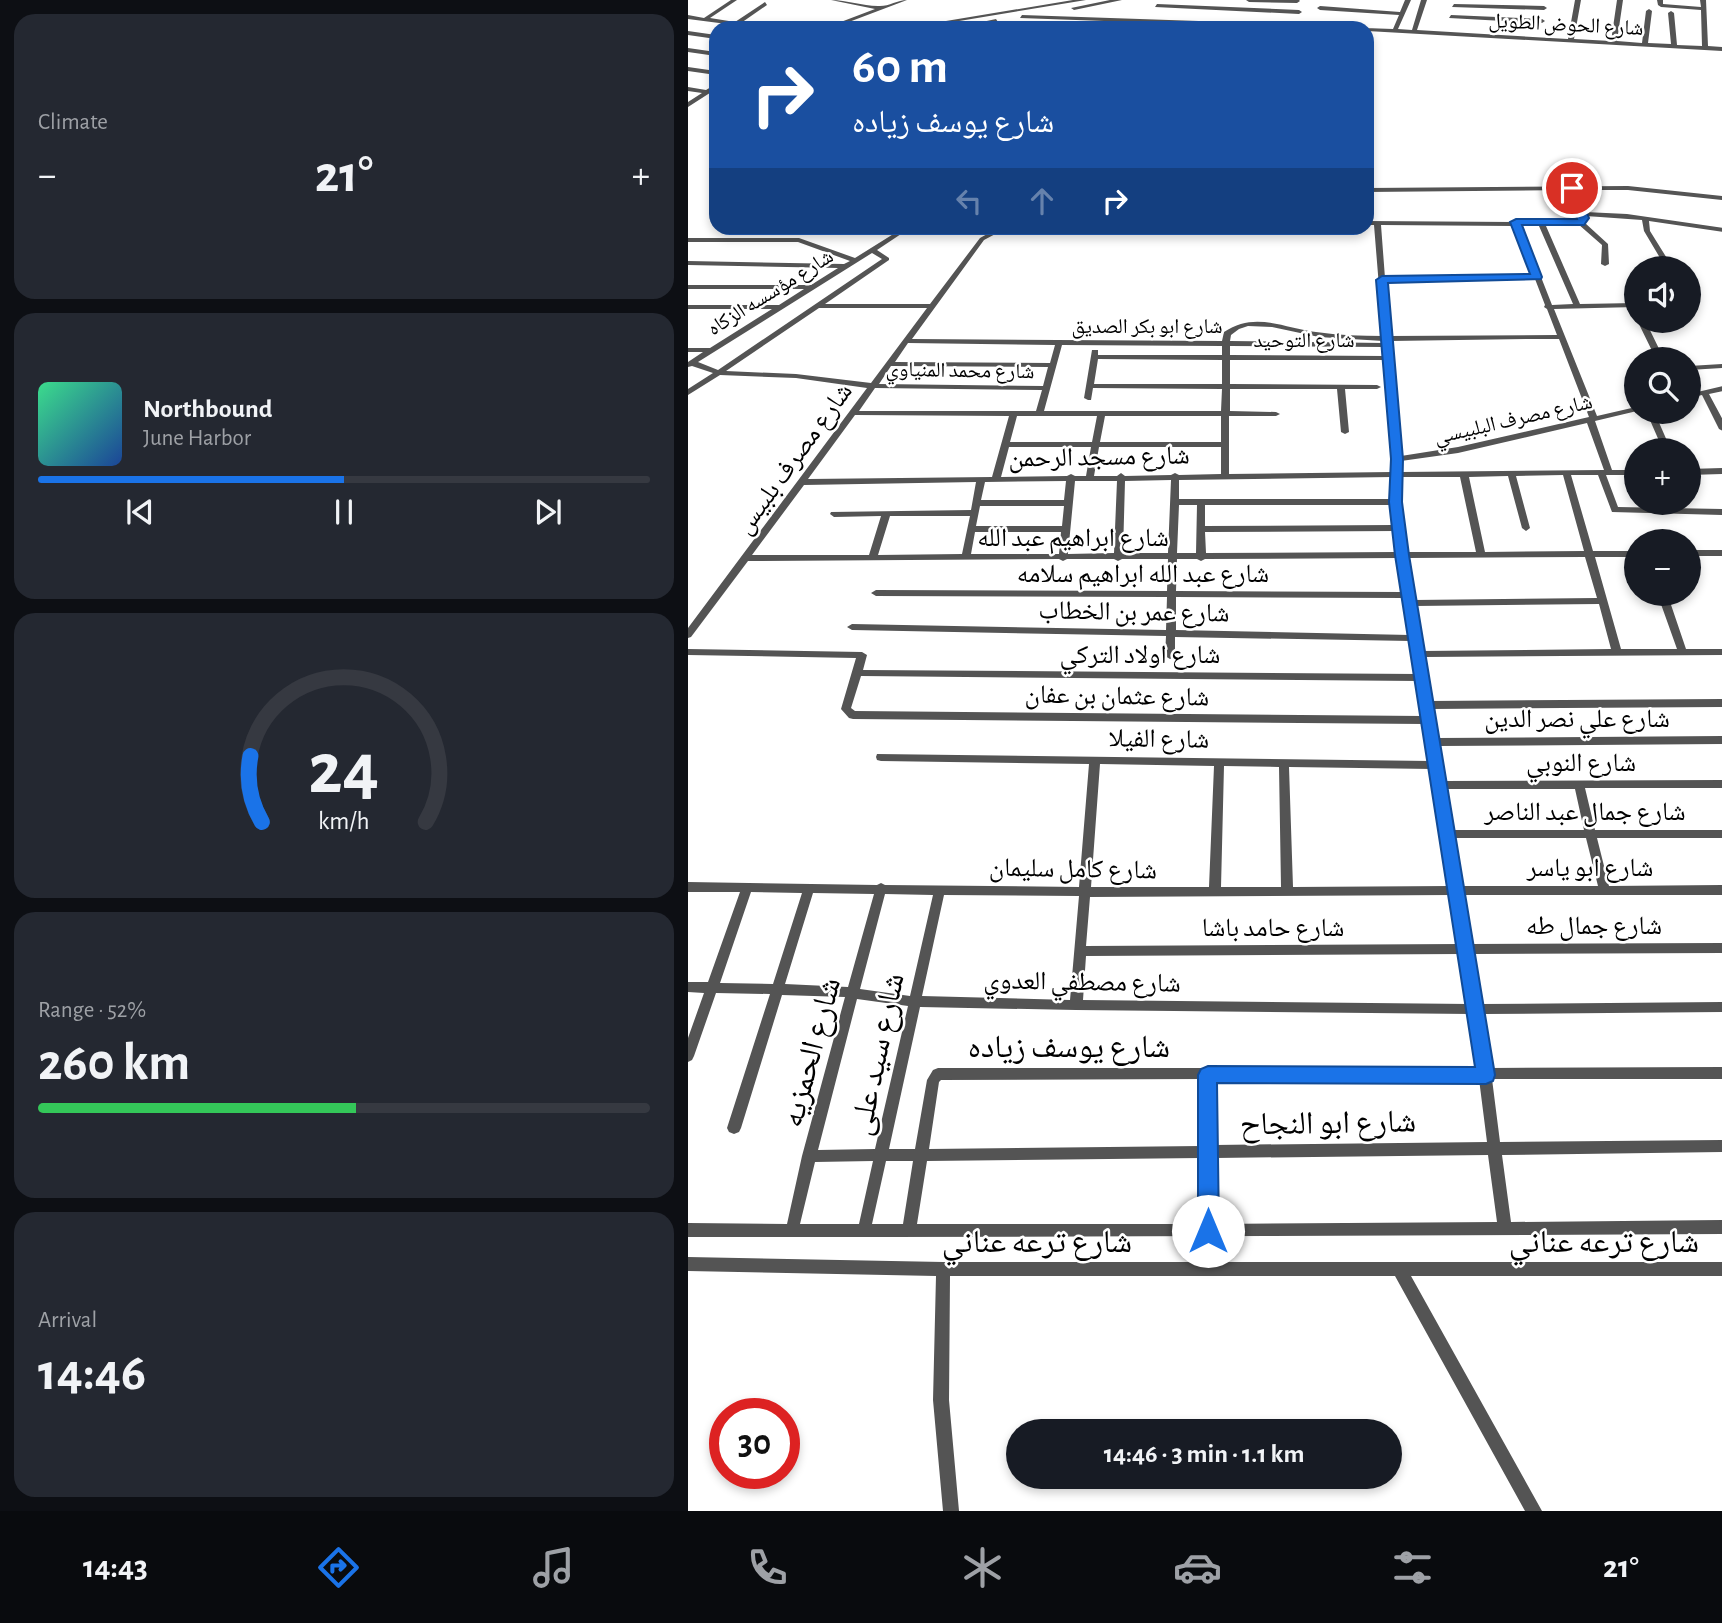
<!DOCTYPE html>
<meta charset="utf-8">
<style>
:root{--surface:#171b24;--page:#242831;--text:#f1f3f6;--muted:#9ea1a6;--line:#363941;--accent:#1a73e8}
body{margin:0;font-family:"Alegreya Sans","Noto Naskh Arabic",sans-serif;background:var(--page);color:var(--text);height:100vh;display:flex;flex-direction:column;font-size:26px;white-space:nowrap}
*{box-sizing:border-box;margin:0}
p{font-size:23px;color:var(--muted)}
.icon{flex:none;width:38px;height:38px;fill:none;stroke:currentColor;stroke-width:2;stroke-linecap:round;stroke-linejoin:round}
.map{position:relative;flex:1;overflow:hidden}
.side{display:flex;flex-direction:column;gap:14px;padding:14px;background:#0d0f14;width:688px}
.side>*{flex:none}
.top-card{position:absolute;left:21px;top:21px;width:665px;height:214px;border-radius:21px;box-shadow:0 4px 10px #0003;background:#1a4fa0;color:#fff;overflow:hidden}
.buttons{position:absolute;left:936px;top:256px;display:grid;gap:14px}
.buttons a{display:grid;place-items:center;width:77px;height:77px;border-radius:50%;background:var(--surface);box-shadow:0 4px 10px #0003;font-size:35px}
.speed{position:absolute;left:21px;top:1398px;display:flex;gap:14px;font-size:35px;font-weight:700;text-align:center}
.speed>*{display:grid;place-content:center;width:91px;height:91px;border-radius:50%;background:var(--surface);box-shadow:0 4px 10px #0003;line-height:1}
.speed .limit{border:10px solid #d22;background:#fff;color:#111}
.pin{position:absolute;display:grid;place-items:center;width:60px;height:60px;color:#fff;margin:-30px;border:4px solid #fff;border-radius:50%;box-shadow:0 2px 7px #0007}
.me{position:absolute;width:77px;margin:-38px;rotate:0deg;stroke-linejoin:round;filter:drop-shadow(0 0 5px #0008)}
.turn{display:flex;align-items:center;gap:24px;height:147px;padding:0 28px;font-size:32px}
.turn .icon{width:91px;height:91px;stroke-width:2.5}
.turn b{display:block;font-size:49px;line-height:60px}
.lanes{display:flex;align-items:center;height:66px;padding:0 28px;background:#0003;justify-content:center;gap:35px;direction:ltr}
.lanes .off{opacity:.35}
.big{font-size:52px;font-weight:700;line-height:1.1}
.side .card{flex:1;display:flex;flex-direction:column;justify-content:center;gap:10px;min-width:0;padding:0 24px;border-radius:21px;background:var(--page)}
.side .dial{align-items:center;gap:0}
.dial svg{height:182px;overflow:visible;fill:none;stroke:var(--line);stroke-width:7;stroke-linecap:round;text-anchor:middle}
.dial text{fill:var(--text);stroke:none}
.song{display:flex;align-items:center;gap:21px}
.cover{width:84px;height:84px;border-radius:10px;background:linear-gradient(135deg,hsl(150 70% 55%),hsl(220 70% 35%))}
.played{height:7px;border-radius:4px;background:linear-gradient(90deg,var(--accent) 50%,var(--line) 50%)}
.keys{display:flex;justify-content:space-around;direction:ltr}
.heat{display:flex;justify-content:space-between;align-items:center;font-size:38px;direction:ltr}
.charge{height:10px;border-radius:5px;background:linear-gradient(90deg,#34c759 52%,var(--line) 0)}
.trip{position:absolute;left:318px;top:1419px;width:396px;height:70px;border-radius:35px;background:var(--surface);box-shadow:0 4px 10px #0003;font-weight:700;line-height:70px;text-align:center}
.tab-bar{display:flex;height:112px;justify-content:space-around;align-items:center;background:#090b0e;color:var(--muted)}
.tab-bar .icon{width:49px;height:49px}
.tab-bar .selected{color:var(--accent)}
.tab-bar b{font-size:32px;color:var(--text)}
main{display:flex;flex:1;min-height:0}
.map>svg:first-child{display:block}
</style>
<main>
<section class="side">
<div class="card"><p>Climate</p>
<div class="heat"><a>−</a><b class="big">21°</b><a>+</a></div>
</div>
<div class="card">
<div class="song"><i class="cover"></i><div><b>Northbound</b><p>June Harbor</p></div></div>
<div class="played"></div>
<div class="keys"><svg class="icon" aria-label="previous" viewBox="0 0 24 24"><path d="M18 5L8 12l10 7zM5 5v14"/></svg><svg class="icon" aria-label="pause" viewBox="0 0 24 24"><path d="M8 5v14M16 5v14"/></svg><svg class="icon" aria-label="next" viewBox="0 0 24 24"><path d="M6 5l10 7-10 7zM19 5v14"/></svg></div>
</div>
<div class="card dial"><svg viewBox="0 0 100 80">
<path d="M14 69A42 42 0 1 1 86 69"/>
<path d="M14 69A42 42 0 0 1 9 40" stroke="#1a73e8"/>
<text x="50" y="56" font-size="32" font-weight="700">24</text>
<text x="50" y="72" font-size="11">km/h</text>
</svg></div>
<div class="card"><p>Range · 52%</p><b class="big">260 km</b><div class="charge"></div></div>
<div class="card"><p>Arrival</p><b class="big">14:46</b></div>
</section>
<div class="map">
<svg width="1035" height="1511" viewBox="0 0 1035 1511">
<rect width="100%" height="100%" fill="#fff"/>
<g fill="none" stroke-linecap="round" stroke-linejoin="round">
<path fill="#545454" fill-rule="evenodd" d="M43,0H49L22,18L47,22L77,2L79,5L53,23L85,28H70L0,19V15L16,18Z
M143,0C159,0 174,6 190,6C200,7 209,0 219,0L145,28H137L187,9Z
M385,0H398L229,28H216Z
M422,0H434L386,10L383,8Z
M558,0H611L612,1L609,3L561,2Z
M717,0H723L710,29L724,30L733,0H739L729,30L880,39L887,0H893L886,39L923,41L929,0H935L929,41L954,43L958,11L961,9L964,11L960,43L983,44L980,13L983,11L986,13L989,45L1014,46L1013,10L973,7L970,5L969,0H975V4L1013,7L1012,0H1018L1020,46L1035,47V51L679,31V28H677L705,29L711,15L632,10L629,8L632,6L712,12Z
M469,4L611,10L614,12L611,14L467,7Z
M766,4L856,6L859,8L856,10L764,7Z
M334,15L662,26L665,28H614L332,18Z
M763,15L854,19L857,21L854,23L761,18Z
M308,19L310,22L278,28H266Z
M0,31L28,35V39L0,35Z
M0,48L28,52V56L0,52Z
M0,67L28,71V75L0,71Z
M28,84V89L0,107V102L14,93L0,91V87L18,90Z
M940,186L1035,196V200L940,190H888L897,212L939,214L1035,228V232L961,221L962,231L985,268H978L956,231L954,220L898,216V221L897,223L920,244L921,264L917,266L913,264L914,245L890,224L881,226H858L892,304L948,303V307L866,309L909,416L948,407L949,411L907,421L924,470H948V475H918L930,507L1035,509V515L924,512L910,475H883L905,551H948V557H907L933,649H989L969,593H979L998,649H1035V655L736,657L743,701L1035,699V707L744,709L749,738L1035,736V744L750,746L756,781L1035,780V788H897L907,830H1035V838H909L921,886L1035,885V895H775L783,944L1035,943V953L785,954L793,1004L1035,1002V1012L795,1014L802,1068L1035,1067V1079H804L812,1142L1035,1140V1152L814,1155L823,1222L1035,1220V1234C690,1236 345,1237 0,1237V1223L99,1224L114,1156L157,997L94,995L53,1128L51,1132L46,1134L41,1132L39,1128L82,994L28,993L6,1056L4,1060L0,1062V1038L16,993L0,992V982H20L52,892H0V882L189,885L193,883L197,885L391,887L401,764L193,761L189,760L188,757L189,754L742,761L736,724L165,719L161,718L153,709L168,658L0,655V649L174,652L179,655L175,670L729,674L723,641L487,637V656L482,659L477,656L478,636L164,630L159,627L164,624L478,630L479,597L188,596L183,593L188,590L479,591L480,559H434L430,561L426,559H379L375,561L371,559L60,561L3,637L0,638V628L179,388L108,378L32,375L0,395V389L25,373L4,366L0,367V362L15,352H0V348H22L84,309H0V305H91L116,289H0V285H123L150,268L0,265V261L156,264L162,261L110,242H0V238H111L167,258L215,228H222L189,250L201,258V260L137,304H242L292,238L310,228H334L331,230L313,231L296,240L224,339L534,341L536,332C567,311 595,328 628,332C650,335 673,336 695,336L686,225H679V221L825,222L828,220L831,222H881L891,220L882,190L679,192V188ZM693,225L826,226L845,275L697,278ZM833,226H851L885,304L864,305ZM184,253L194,259L30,370L10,362ZM847,279L857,305L856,307L859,309L869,335L702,336L698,282ZM131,308H239L183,383L108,374L38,371ZM560,326L584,327L631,337L695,341V343L542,341L543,335L551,329ZM842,339H871L901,417L770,447L713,456L703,341ZM220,343L367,345L362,363L207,362ZM374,345L534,346V355H410V350H404L396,398L400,400H403L405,388L534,389L533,411H356ZM542,346L696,347V356L542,355ZM410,359L534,360V384H406ZM542,360H697L704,472L541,474V416H588L592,414L588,412L542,411V389H649L653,432L657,434L661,432L657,389H689L693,387L689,385L542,384ZM203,366L360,367L355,386L191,384ZM187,388L354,390L348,411H171ZM167,415L321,416L304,477L120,479ZM329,416H409L404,442H322ZM417,416H533V442H412ZM899,423L916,470L713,472V461L770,453ZM321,447H403L398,476H387L383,474L379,476L313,477ZM411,447H533V474L491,475L487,473L483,475L437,476L433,473L429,476H406ZM875,475L896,551L797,552L781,477L820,476L834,528L838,531L842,528L828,476ZM704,477V499H491V480ZM713,477H772L788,552H718L712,502ZM483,480L480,553H435L437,481ZM378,481L376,500H293L297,482ZM387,481H429L426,553L380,554ZM288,482L283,510L143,512L142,514L146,517L193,516L181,555H64L116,485ZM491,505H509L508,553H489ZM517,505H704L706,525L517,526ZM292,506H376L374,526H288ZM202,516H282L274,554L190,555ZM707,531L709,552L518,553L517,532ZM287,532H373L371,554H283ZM897,557L909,598L726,600L719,558ZM710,558L715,592L488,591L489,559H509L513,561L517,559ZM488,597L716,598L722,635L488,630ZM911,604L923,649L734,651L727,606ZM173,676L730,681L735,716L167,711L163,708ZM412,764L526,766L521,887H403ZM536,766L591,767L593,887H533ZM601,767L744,769L762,886L605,887ZM758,789H887L896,830H764ZM766,838H898L910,886H774ZM63,892L114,893L85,984L32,983ZM125,893L186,894L160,987L97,984ZM197,894L245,895L222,996L172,989ZM256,895L391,896L382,1000L234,996ZM764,895L772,944L398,946L402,897ZM773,954L781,1004L395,1000L398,956ZM169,999L220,1006L187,1149L130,1150ZM232,1007L388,1010L783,1014L789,1068H250L245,1070L239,1080L227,1149H201ZM514,1079L513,1146L241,1149L251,1082L253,1080ZM526,1079H791L799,1142L527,1145ZM800,1155L809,1222L527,1224V1158ZM513,1158V1224H229L239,1161ZM185,1161L171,1224H112L127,1162ZM198,1161H225L215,1224H184Z
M949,320H957L976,359H968Z
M1035,364V368L1001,370V366Z
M1035,386V391L1021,394L1035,420V431L1031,429L1014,395L1001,398V394Z
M958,411H966L983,450H975Z
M1035,468V474L1001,475V469Z
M1001,550H1035V556H1001Z
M0,1257L255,1262H1035V1276H723L854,1511H837L707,1276H262L261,1400L271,1511H255L245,1400L248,1276L0,1271Z"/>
</g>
<path fill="#1a73e8" stroke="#114b97" stroke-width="2" d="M880,186L889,188L901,218L896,225H834L854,277L853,279L700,283L715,459L714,502L721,555L807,1075L805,1081L798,1084L529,1083L531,1231L528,1238L520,1241L513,1238L510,1231V1075L513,1069L520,1066L787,1067L707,555L701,502L703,459L688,280L694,276L842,274L822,222L828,219H889Z"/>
<g text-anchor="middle" stroke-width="5" stroke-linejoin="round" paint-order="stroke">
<g font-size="21" fill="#000" stroke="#fff">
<text transform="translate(878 24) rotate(3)" y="7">شارع الحوض الطويل</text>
<text transform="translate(82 292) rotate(-32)" y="7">شارع مؤسسه الزكاه</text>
<text x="459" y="333">شارع ابو بكر الصديق</text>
<text x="616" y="347">شارع التوحيد</text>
<text transform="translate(272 370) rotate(1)" y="7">شارع محمد المنياوي</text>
<text transform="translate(825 419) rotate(-13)" y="7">شارع مصرف البلبيسي</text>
</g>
<g font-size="26" fill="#000" stroke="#fff">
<text transform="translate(411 456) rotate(-1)" y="9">شارع مسجد الرحمن</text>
<text transform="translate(105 458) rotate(-54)" y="9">شارع مصرف بلبيس</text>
<text x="385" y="546">شارع ابراهيم عبد الله</text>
<text x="455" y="582">شارع عبد الله ابراهيم سلامه</text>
<text transform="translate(446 611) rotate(1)" y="9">شارع عمر بن الخطاب</text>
<text x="452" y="663">شارع اولاد التركي</text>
<text transform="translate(429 695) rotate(1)" y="9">شارع عثمان بن عفان</text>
<text x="889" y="727">شارع علي نصر الدين</text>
<text transform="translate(471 738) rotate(1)" y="9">شارع الفيلا</text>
<text x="893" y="771">شارع النوبي</text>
<text x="897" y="820">شارع جمال عبد الناصر</text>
<text x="902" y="876">شارع ابو ياسر</text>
<text transform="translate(385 868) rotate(1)" y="9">شارع كامل سليمان</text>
<text x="906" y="934">شارع جمال طه</text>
<text x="585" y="936">شارع حامد باشا</text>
<text transform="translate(394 981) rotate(1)" y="9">شارع مصطفي العدوي</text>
</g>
<g font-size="32" fill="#000" stroke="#fff">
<text x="381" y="1057">شارع يوسف زياده</text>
<text transform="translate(122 1052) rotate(-75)" y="11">شارع الحمزيه</text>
<text transform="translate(188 1054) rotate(-78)" y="11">شارع سيد على</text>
<text transform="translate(640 1122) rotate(-1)" y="11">شارع ابو النجاح</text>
<text x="349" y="1252">شارع ترعه عناني</text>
<text x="916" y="1252">شارع ترعه عناني</text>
</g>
</g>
</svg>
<div class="buttons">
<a><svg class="icon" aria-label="sound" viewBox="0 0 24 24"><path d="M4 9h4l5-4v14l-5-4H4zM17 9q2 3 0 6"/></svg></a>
<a><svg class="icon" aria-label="search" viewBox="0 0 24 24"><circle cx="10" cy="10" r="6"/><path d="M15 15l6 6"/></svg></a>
<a>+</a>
<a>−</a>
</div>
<div class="speed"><div class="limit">30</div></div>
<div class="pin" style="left:884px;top:188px;background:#d93025"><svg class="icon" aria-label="arrive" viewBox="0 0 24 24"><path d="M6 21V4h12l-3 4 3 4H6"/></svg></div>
<svg class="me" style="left:520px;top:1231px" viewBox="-20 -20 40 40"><circle r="19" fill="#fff"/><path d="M0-13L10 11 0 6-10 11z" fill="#1a73e8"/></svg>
<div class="trip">14:46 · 3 min · 1.1 km</div>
<div class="top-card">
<div class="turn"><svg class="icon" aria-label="right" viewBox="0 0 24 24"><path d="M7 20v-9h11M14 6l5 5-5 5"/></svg><div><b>60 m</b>شارع يوسف زياده</div></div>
<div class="lanes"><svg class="icon off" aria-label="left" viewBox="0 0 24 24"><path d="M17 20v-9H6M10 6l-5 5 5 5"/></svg><svg class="icon off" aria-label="ahead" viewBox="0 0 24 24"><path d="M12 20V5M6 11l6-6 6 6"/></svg><svg class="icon" aria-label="right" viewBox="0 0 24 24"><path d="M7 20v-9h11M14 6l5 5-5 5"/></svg></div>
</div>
</div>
</main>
<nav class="tab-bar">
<b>14:43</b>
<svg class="icon selected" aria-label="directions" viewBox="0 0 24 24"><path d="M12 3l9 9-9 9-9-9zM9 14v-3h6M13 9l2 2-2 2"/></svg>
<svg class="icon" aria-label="music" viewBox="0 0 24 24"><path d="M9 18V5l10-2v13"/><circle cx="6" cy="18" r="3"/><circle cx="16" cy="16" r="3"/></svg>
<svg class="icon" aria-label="phone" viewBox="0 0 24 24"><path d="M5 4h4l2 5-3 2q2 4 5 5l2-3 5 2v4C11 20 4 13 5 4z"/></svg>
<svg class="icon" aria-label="climate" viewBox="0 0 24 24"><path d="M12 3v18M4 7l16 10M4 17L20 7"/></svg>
<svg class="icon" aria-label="car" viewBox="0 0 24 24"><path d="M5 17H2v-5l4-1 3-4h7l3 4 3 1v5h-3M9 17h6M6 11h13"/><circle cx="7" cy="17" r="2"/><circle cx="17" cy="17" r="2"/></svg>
<svg class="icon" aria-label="filters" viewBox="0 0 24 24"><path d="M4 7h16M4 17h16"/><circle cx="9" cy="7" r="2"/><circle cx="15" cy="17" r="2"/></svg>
<b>21°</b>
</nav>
